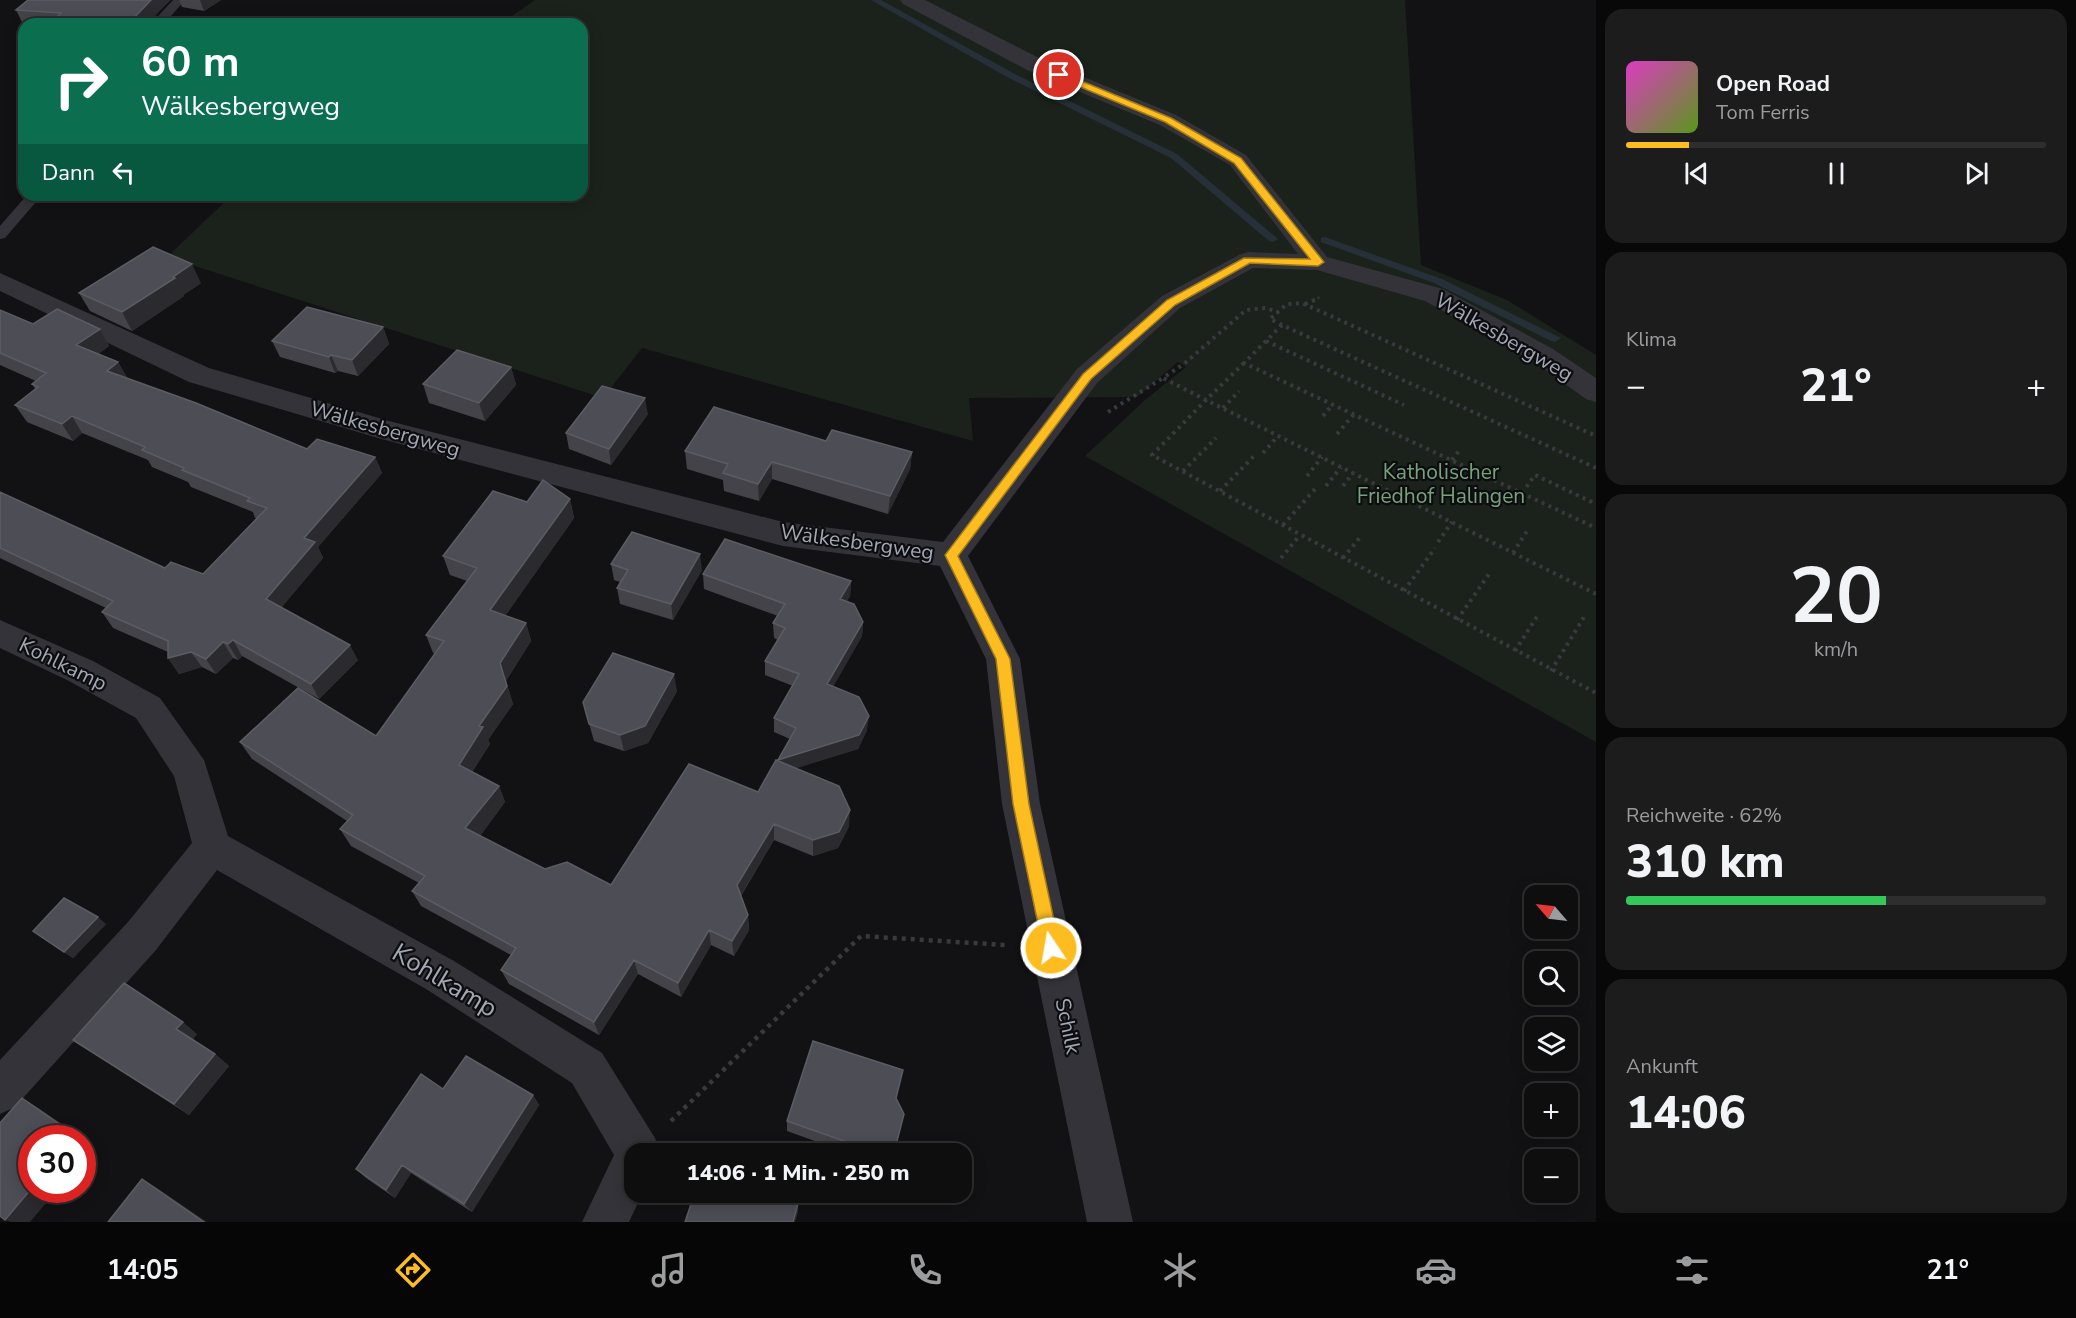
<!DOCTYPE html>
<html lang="de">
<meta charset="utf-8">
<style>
:root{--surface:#0e0e0f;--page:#1c1c1d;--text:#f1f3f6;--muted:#9b9c9e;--line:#2e2e2f;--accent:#fdbd20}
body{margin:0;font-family:"Nunito Sans",sans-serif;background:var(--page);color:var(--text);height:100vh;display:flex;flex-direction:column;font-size:22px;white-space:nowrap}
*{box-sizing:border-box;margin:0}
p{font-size:20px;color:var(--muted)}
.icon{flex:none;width:33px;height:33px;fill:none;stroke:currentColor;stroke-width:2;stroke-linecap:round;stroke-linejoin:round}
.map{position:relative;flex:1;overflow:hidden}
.details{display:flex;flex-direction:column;gap:9px;padding:9px;background:#080808;width:480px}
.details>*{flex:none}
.hud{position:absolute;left:18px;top:18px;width:570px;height:183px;border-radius:18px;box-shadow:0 3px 15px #0003,0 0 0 2px var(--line);background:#0b6e4f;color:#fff;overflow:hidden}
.needle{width:39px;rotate:298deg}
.controls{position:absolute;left:1524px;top:885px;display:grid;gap:12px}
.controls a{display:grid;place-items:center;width:54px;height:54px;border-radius:12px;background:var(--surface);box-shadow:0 3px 15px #0003,0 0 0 2px var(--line);font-size:30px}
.speed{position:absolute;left:18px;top:1125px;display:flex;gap:12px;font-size:30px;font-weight:700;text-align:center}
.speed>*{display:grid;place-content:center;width:78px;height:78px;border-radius:50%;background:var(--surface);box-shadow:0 3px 15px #0003,0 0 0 2px var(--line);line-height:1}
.speed .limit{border:9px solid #d22;background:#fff;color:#111}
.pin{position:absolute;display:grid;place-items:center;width:51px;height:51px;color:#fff;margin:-26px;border:3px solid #fff;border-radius:50%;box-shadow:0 2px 6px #0007}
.me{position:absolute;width:66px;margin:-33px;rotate:348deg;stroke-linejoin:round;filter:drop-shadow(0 0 4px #0008)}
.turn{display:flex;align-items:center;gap:21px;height:126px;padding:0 24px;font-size:27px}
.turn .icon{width:78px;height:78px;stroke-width:2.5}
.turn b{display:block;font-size:42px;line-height:51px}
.then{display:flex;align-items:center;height:57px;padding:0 24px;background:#0003;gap:12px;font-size:22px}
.big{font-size:45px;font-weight:800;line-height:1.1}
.details .widget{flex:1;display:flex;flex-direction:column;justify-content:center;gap:9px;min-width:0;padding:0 21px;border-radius:18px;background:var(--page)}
.details .dial{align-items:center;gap:0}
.dial b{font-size:78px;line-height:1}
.song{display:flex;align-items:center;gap:18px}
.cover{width:72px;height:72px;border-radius:9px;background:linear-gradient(135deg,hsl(310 70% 55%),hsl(90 70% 35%))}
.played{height:6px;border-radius:3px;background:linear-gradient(90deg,var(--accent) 15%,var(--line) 15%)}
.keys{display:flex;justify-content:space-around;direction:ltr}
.heat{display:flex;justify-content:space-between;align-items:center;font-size:33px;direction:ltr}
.charge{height:9px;border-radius:4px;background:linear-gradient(90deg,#34c759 62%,var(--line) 0)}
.trip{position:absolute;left:624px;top:1143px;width:348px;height:60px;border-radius:18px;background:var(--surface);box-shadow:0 3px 15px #0003,0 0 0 2px var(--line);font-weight:800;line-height:60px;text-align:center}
.dock{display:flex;height:96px;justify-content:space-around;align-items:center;background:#060606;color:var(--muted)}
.dock .icon{width:42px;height:42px}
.dock .active{color:var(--accent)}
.dock b{font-size:27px;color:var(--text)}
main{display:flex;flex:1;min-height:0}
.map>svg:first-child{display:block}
</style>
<main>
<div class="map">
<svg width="1596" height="1222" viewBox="0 0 1596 1222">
<rect width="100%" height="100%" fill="#121214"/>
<path fill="#1a221b" d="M535,0H1405L1421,265L1507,300L1596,355V742L1085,456L1145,400L1186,367L1178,362L1137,397L969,398L973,441L642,348L603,398L167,257L232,195H582V24H500Z"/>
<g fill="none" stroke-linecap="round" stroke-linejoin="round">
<path fill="#273038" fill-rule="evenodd" d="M871,0H881L1013,73L1177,154L1278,239L1273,242L1269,241L1171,158L1007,77Z
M1325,237L1442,279L1561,338L1555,342L1551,341L1434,283L1321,242V238Z"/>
<path stroke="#393a40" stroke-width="2" stroke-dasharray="2 3" stroke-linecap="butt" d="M1313,300L1320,297"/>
<path stroke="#393a40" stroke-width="4" stroke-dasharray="3 4.5" stroke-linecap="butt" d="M1305,304L1317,299
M1282,325L1270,319L1287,304L1302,303L1596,436
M1266,341L1404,405
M1244,363L1206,400L1163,378L1185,363L1246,310L1266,308L1278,312
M1223,408L1239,391
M1108,412L1163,378
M1323,416L1333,404
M1337,434L1354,414
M1263,453L1278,436
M1452,460L1461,448
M1596,468L1282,325L1244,363L1596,528
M1183,471L1216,438
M1307,476L1322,457
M1326,486L1341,467
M1343,486L1353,473
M1220,491L1254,456
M1522,493L1535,475L1596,504
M1283,525L1316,488
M1438,542L1452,522
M1513,553L1527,531
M1281,558L1300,535
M1343,558L1362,535
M1404,591L1435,548
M1596,594L1206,400L1152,455L1596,693
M1457,620L1489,574
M1515,651L1538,615
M1551,671L1584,617"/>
<path stroke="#393a40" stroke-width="4.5" stroke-dasharray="4 5" stroke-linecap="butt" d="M671,1121L861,936L1005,945"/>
<path fill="#333339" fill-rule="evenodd" d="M173,0H185L164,24H151Z
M27,195H42L5,238L0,239V226Z"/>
<path fill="#333339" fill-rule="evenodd" d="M900,0H925L1045,61L1176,115L1246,155L1327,257L1443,289L1553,349L1596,378V402L1586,399L1533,361L1425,301L1317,270L1253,268L1180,308L1097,383L968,556L1020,659L1040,804L1133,1222H1087L1002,804L986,659L940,566L783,546L378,438L189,382L0,291V273L209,368L389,421L783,522L943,542L1077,369L1162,296L1239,255L1248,252L1298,254L1230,165L1160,125L1029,71L903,4Z
M0,620L93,661L160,698L204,760L228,836L454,961L602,1053L655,1138L661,1154H634V1192H643L629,1222H582L614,1155L572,1083L426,989L217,870L156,950L15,1107L0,1114V1060L128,922L192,843L174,776L136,718L69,681L0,648Z"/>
</g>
<path fill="#434349" d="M170,0L147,24H23L16,10Z
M179,0H221L204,11L182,7Z
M201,283L183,295L184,296L132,331L90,311L79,293Z
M0,310L33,324L100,329L109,346L98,354L118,362L127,378L307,449L375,457L382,473L318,547L323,558L281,608L358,660L319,699L242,656L238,660L233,658L216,674L202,667L179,674L168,658V652L113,628L102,612L106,608L0,558V492L165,568L203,574L257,518H255L253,512L191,487L188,482L152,467L148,460L82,433L73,441L27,422L15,405L35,389L32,384L36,381L0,365Z
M383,327L389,344L358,376L338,371L335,373L280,357L272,341Z
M511,367L516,385L485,421L429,403L423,384Z
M648,414L611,465L569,449L566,433Z
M826,441L912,452L910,469L888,514L772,479L759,501L724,491L723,480L687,469L685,451Z
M570,499L574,518L505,616L526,623L531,641L506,681L513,704L488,740L490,744L472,772L499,786L505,802L480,836L545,869L611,885L758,792L778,761L790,739L774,732V718L793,686L765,675V661L778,640L774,638L773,623L778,616L704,589L703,574L851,581L850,596L847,601L863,622L862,636L833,686L867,730L858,749L796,768L849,826L838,848L813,856L774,840L741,896L748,915L749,930L734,956L711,945L681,997L638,974L599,1035L509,984L501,970L511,955L421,906L412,891L419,883L351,846L340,829L347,821L252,759L240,742L376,736L435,654L433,653L426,635L467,581L450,575L443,556L527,502Z
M611,564L702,570L673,620L620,604L617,588L620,582L614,580Z
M677,691L648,743L624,751L594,741L583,702Z
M106,924L73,958L42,938L33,931Z
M197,1034L192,1040L215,1054L229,1066L189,1115L73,1040Z
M443,1089L533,1095L539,1105L472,1212L411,1173L395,1198L366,1178L356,1169Z
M896,1099L904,1114L894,1154H851L787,1131V1121Z"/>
<path fill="#2b2b2f" d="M151,0H170L147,24H128Z
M200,0H221L204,11Z
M192,264L201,283L183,295L184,296L132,331L122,312Z
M383,327L389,344L358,376L352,360Z
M100,329L109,346L86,362L76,345Z
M331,355L338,371L335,373L329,357Z
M118,362L128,379L107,371Z
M511,367L516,385L485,421L479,403Z
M645,398L648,414L611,465L609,449Z
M72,416L82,433L73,441L62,424Z
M912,452L910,469L888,514L890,496Z
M375,457L382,473L318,547L323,558L275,615L266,599L304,538Z
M772,462V479L759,501L758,484Z
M570,499L574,518L496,629L490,610Z
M700,554L702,570L673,620L671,604Z
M851,581L850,596L840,613V599Z
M863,622L862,636L827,698V684Z
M526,623L531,641L506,681L513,704L488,740L490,744L466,782L459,765L479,726L500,663Z
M233,640L242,656L238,660L228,644Z
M223,642L233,658L216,674L206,659Z
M350,645L358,660L319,699L311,684Z
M191,652L202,667L179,674L168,658Z
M674,674L677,691L648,743L624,751L620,735Z
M869,716L867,730L858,749L778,774V760Z
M499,786L505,802L473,845L465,828Z
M850,810L849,826L838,848L813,856V840Z
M774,824V840L738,900L737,885Z
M748,915L749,930L734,956L732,941Z
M98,917L106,924L73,958L64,952Z
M709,930L711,945L681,997L678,983Z
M634,960L638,974L599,1035L594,1022Z
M183,1022L197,1034L191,1042L176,1029Z
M215,1054L229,1066L189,1115L174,1104Z
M533,1095L539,1105L472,1212L464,1204Z
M22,1098L40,1109L93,1145L82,1158V1138H73Z
M904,1114L894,1154H881Z
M402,1165L411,1173L395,1198L386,1190Z
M142,1179L157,1188L207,1222H204Z
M32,1188V1190H57L30,1222H11L5,1220Z
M798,1204V1213L795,1222H793Z"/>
<path fill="#4d4e55" stroke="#5b5c64" stroke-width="1.5" d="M28,0H151L128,24H50L61,13L16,10Z
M153,247L192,264L173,277L175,278L122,312L79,293Z
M307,307L383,327L352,360L331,355L329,357L272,341Z
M57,309L100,329L76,345L118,362L107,371L196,403L307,449L317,439L375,457L304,538L315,542L266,599L350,645L311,684L233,640L228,644L223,642L206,659L191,652L168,658V641L102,612L113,601L0,548V492L165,568L171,562L203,574L267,508L247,501L250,498L182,470L184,468L142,450L145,447L72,416L62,424L15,405L38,387L32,384L46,373L0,353V310L33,324Z
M457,350L511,367L479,403L423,384Z
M602,386L645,398L609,449L566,433Z
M714,407L826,441L832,430L912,452L890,496L772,462L758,484L723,473L728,464L685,451Z
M543,480L570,499L490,610L526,623L500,663L507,686L479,726L483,727L459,765L499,786L465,828L545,869L567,862L611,885L689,764L758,792L776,760L839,786L850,810L839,832L813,840L774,824L737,885L748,915L732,941L709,930L678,983L634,960L594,1022L501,970L516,948L412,891L425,876L340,829L353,815L240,742L298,688L376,736L444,641L426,635L477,568L443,556L493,491L527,502Z
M632,532L700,554L671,604L617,588L628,570L611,564Z
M725,539L851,581L840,599L854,604L863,622L827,684L859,697L869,716L859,735L778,760L796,728L774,718L799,674L765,661L785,628L773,623L785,604L703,574Z
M613,653L674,674L645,726L620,735L589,724L583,702Z
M64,898L98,917L64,952L33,931Z
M124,983L183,1022L176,1029L215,1054L174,1104L73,1040Z
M813,1041L903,1070L896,1098L904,1114L896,1145L881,1154L787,1121Z
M466,1056L533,1095L464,1204L402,1165L386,1190L356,1169L421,1074L443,1089Z
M22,1098L75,1135L73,1138H32V1188L5,1220L0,1216V1123Z
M142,1179L204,1222H108Z
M695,1192H766L798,1204L793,1222H685Z"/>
<path fill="#fdbd20" stroke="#a47b15" stroke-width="1.5" d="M1056,73H1062L1171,118L1241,158L1324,262L1318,266L1250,263L1175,305L1091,379L958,556L1010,659L1029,804L1060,948L1057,953L1051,956L1045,953L1043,948L1013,804L996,659L945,555L1083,374L1167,300L1244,258L1310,259L1234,163L1165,122L1056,77Z"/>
<g text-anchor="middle" stroke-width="4.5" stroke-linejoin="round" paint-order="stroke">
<g font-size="21" fill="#a2a7b5" stroke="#0d0d0f">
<text transform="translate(1504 337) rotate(30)" y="7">Wälkesbergweg</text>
<text transform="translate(385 429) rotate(16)" y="7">Wälkesbergweg</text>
<text transform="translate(857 542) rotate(8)" y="7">Wälkesbergweg</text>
<text transform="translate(63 664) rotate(26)" y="7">Kohlkamp</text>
<text transform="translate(1068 1026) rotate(78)" y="7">Schilk</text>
</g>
<g font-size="21" fill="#78a27c" stroke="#0d0d0f">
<text x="1441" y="479">Katholischer<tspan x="1441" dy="24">Friedhof Halingen</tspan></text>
</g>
<g font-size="26" fill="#a2a7b5" stroke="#0d0d0f">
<text transform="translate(445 980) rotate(31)" y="9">Kohlkamp</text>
</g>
</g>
</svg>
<div class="controls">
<a><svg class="needle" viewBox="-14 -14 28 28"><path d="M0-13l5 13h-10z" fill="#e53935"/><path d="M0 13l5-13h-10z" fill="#9b9c9e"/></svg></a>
<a><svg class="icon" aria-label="search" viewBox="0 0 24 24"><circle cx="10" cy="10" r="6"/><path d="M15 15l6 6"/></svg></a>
<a><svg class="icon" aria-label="layers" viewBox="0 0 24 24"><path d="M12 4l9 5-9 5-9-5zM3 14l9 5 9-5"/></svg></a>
<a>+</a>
<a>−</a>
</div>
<div class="speed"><div class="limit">30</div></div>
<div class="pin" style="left:1059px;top:75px;background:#d93025"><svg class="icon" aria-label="arrive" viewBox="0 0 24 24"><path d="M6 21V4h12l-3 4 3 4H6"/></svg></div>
<svg class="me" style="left:1051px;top:948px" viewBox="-20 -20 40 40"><circle r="17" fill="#fdbd20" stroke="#fff" stroke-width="3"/><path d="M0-11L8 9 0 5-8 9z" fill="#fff"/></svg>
<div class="trip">14:06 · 1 Min. · 250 m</div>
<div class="hud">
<div class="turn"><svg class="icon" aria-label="right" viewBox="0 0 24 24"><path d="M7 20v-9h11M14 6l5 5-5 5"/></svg><div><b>60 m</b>Wälkesbergweg</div></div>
<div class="then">Dann<svg class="icon" aria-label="left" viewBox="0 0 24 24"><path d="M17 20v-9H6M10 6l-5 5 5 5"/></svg></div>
</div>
</div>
<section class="details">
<div class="widget">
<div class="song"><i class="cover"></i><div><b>Open Road</b><p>Tom Ferris</p></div></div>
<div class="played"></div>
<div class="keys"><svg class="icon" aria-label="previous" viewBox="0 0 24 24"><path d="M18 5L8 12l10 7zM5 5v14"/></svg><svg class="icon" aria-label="pause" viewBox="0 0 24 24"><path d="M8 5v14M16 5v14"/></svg><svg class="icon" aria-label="next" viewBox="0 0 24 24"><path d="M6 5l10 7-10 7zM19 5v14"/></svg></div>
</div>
<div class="widget"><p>Klima</p>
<div class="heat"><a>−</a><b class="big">21°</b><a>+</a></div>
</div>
<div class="widget dial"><b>20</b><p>km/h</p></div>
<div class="widget"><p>Reichweite · 62%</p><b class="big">310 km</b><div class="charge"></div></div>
<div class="widget"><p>Ankunft</p><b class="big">14:06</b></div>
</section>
</main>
<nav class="dock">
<b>14:05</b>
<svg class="icon active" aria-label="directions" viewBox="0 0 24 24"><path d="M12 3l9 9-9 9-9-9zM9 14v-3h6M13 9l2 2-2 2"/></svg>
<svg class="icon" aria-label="music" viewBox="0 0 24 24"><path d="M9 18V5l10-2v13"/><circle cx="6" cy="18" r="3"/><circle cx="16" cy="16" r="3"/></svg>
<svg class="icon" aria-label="phone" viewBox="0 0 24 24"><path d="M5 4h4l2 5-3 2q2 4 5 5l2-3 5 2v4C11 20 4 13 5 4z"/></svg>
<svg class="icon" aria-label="climate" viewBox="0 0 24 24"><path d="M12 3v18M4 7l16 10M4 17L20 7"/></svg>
<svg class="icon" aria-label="car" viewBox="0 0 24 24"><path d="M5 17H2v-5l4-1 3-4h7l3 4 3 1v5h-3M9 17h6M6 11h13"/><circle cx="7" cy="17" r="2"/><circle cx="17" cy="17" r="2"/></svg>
<svg class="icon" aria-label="filters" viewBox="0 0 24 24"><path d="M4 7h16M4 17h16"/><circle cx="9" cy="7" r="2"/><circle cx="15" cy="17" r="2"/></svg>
<b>21°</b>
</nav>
